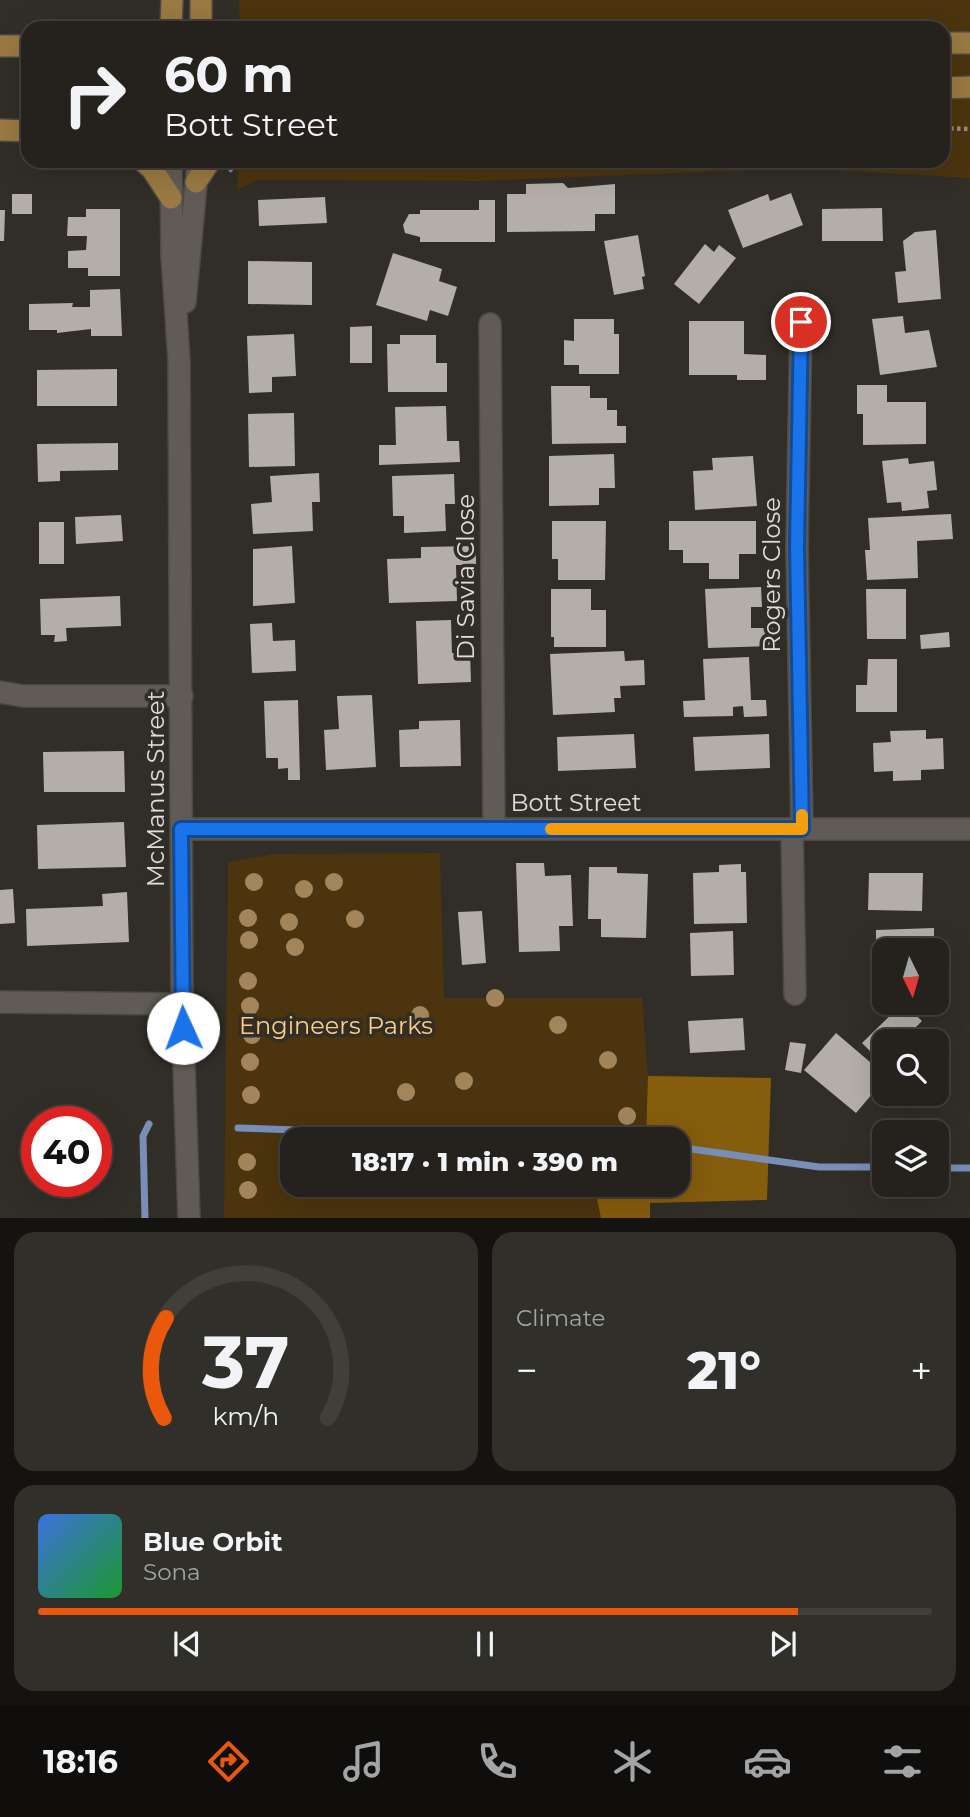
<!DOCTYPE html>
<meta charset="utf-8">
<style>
:root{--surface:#25221d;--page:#312f2a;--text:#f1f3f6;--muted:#a3a4a4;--line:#423f3b;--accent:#ea580c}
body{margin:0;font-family:Montserrat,sans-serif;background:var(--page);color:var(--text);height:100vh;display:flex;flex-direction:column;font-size:26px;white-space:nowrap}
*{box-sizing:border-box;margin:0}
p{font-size:23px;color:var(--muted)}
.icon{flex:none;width:38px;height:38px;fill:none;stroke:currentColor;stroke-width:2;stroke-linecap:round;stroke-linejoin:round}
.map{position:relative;height:1218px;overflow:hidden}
.panel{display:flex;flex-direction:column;gap:14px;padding:14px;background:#141310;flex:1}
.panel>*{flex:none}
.guide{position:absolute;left:21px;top:21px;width:929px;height:147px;border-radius:21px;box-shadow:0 7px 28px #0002,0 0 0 2px var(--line);background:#25221d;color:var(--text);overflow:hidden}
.needle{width:46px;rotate:175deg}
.fabs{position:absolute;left:872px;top:938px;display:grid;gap:14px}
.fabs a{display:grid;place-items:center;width:77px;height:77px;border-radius:14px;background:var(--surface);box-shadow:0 7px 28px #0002,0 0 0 2px var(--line);font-size:35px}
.speed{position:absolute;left:21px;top:1106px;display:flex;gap:14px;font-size:35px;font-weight:700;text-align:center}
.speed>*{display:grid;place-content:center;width:91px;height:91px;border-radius:50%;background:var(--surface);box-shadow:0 7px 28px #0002,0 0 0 2px var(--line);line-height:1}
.speed .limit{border:10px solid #d22;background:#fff;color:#111}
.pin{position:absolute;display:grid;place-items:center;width:60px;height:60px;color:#fff;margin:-30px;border:4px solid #fff;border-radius:50%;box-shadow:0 2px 7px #0007}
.me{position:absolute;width:77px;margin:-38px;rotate:358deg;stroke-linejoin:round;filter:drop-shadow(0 0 5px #0008)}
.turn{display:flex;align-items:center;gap:24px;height:147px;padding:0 28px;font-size:32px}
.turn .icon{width:91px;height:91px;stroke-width:2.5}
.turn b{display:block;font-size:49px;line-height:60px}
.big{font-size:52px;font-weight:800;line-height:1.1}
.panel .card{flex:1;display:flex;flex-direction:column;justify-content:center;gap:10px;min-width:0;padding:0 24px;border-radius:21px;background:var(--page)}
.panel .dial{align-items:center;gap:0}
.dial svg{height:182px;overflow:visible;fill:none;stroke:var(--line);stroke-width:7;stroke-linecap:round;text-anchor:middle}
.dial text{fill:var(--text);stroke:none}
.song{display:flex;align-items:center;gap:21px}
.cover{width:84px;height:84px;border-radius:10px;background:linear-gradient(135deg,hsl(220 70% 55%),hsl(130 70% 35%))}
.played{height:7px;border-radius:4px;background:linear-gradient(90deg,var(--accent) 85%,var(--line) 85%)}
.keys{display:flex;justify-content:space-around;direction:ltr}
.heat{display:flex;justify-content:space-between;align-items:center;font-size:38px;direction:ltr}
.panel .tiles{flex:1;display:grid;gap:14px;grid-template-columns:1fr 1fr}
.card:last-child{grid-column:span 2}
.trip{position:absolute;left:280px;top:1127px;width:410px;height:70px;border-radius:21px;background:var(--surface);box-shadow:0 7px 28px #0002,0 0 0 2px var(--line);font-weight:800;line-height:70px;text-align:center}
.tab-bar{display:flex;height:112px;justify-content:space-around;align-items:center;background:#0f0e0c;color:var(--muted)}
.tab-bar .icon{width:49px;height:49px}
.tab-bar .on{color:var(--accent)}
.tab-bar b{font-size:32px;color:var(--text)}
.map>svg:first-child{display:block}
</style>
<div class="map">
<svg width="970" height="1219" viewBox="0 0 970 1219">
<rect width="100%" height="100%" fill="#312d27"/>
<path fill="#4b340e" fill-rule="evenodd" d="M239,0H970V178L801,168L480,181L257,180L237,190L238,161H943V28H240Z
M440,853L444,998H642L648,1075L771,1078L767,1200L650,1203V1219H224L228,862L274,854ZM292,1139H677V1185H292Z"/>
<path fill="#865c0d" d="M648,1076L771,1078L767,1200L650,1203V1218H601L596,1193L644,1185H677V1139H646Z"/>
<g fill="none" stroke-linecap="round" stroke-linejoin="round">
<path stroke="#788eb7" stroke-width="7" d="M238,1128L557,1139
M677,1147L819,1167H884
M936,1168H970
M145,1219L143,1136L149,1124"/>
</g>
<path fill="#b3aea7" d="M563,183L568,188L615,184V214H595V231L507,232V194H526V184Z
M791,193L803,225L743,248L728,210L768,194L770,201Z
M12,194H32V214H12Z
M325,197L327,223L259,226L258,200Z
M479,200H495V242H420V237L405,233L403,225L409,214H420V210H479Z
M882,208L883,241H822V209Z
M86,209H120V276H88V268H68V251L86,250L87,236H67L68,217H86Z
M0,210H5L4,241H0Z
M936,230L941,299L898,303L895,272L906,271L903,241L915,232Z
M638,235L645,276L642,277L644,289L614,295L604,241Z
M705,244L714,252L719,245L736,258L699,304L674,284Z
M393,253L442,269L439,281L457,287L448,316L430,310L427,321L376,305Z
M248,261L312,262V305L248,304Z
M120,289L122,336H91V329L57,333V330H29V304L73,303L72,307H90V290Z
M903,316L905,333L929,330L937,367L880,375L872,319Z
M574,319H614V334H619V374H579V365H564V340L574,341Z
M689,321H744V354L766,355V380H737V375H689Z
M372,326V363H350V327Z
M294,334L296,376L272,377V392L249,393L247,336Z
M400,335H436V363H447V392H388L387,344H400Z
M117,369V406H37V370Z
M857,385H887V402H926V444L863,445V414H857Z
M551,386H590V398H607V410H617V426H626V443L552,444Z
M446,406L447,441H459L460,462L379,465V445H396L395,407Z
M294,413L295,466L249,467L248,414Z
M118,443V470L60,471V481L38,482L37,444Z
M614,454L615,488H599V505L549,506V456Z
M753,456L757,506L695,510L693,471L713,470L712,458Z
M908,458L909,464L934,461L937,490L927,491L929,508L902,511L901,502L887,503L882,461Z
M319,473L320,502H312L313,531L253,534L251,504L272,502L270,476Z
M454,474L455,504H445L446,531L404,533V516H393L392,476Z
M951,514L953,539L917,541L918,578L867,580L865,550H870L868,518Z
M121,515L123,541L76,544L75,517Z
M552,521H606L605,580H558V559H552Z
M669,521H756V554H739V579H709V563H683V550H669Z
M39,522H64V564H39Z
M292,546L295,603L253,606V549Z
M476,546V565H456L457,601L389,603L387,559L421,558V547Z
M761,587L762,607H751V628H773L774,646L708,648L705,589Z
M551,589H591V610H606V647H554V637H551Z
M866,589H906V639H867Z
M120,596L121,626L66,628L67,641L54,642L55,635H41L40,599Z
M451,620L452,653L470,652L471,682L418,684L416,621Z
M272,623L273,641L295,640L296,671L252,673L250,624Z
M949,632L950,647L921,649L920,635Z
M624,651L625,661L644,660L645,685L620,686L621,698H614L615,712L553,715L550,654Z
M749,657L751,700H766L767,716L744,717L743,706L733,707V716L684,717L683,701L705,700L703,659Z
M868,659H897V712H856V685H867Z
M372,695L376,767L326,770L324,730L339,729L337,696Z
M298,700L300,780H288V768L278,769V758H266L264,701Z
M460,720L461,766L400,767L399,730L419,729V721Z
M926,730V739L943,738L944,769L921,770V780L893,781V771L874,772L873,743L891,742L890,731Z
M634,734L636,768L558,771L557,737Z
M769,734L770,768L695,771L693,737Z
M124,751L125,792H44L43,752Z
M124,822L126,867L38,869L37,825Z
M516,863H544L545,876L571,875L573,926H559L560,951L519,952Z
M741,864V872H746L747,923L694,924L693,873L719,872V865Z
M589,867H617V873L648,874L646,938L601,937V919H588Z
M869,873H923L922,911L868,910Z
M13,889L15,923L0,924V890Z
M127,892L129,942L27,946L26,909L103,906L102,894Z
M482,911L486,963L462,965L458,912Z
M934,928V950H884V964H876V930Z
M733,931L734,975L691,976L690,933Z
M903,1003L922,1021L906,1037L910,1041H884V1065L862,1043Z
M743,1018L745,1050L690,1053L688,1021Z
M836,1033L884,1074V1080L856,1113L804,1070Z
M790,1042L806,1044L801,1073L785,1070Z"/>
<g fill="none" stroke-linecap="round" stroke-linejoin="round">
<g stroke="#4d4944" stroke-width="24">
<path id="street" d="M801,322L797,547L802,829
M490,324L494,829
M0,692L23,696H182
M182,829H970
M792,829L795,994
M0,1002L182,1004"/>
</g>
<g stroke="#4d4944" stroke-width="24">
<path id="secondary" d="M171,161L172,255L179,360L182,1004L189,1219
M185,302L198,163"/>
</g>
<g stroke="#4d4944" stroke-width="24">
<path id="primary" d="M201,0V28
M171,28L172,0
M943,43H970
M0,46H28
M943,88L970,87
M0,130L28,131
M143,161L152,169L171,198
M196,182L210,161"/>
</g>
<path stroke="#918d88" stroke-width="4.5" stroke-dasharray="3.5 3.5" stroke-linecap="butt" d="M943,128L970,129
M328,161L397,166L446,161
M229,171L242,161"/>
<use href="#street" stroke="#605c55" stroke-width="21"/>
<use href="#secondary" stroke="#605c55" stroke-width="21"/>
<use href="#primary" stroke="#9a7942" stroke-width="21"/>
</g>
<g fill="#a2855b">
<circle cx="254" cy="882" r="9"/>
<circle cx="334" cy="882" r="9"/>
<circle cx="304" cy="889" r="9"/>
<circle cx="248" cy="918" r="9"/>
<circle cx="355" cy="919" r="9"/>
<circle cx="289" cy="922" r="9"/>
<circle cx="249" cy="940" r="9"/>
<circle cx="295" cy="947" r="9"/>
<circle cx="248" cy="981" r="9"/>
<circle cx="495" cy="998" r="9"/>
<circle cx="250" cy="1006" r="9"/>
<circle cx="420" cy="1015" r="9"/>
<circle cx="558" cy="1025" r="9"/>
<circle cx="252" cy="1035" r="9"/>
<circle cx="608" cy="1060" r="9"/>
<circle cx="250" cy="1062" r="9"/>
<circle cx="464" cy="1081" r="9"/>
<circle cx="406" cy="1092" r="9"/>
<circle cx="251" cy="1095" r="9"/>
<circle cx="627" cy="1116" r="9"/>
<circle cx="247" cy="1162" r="9"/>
<circle cx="248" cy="1190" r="9"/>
</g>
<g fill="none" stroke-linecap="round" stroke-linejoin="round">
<g stroke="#114b97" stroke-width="18">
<path id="route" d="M183,1028L181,829H802L797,547L801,322"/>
</g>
<use href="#route" stroke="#1a73e8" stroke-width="12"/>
<path stroke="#f59e0b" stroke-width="12" d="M551,829H802V815"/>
</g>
<g text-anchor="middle" stroke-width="7" stroke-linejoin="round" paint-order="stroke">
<g font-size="24" fill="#e0ddd9" stroke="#312d27">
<text transform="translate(772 575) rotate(-90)" y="8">Rogers Close</text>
<text transform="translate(466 577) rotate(-90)" y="8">Di Savia Close</text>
<text transform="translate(156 789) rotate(-90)" y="8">McManus Street</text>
<text x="576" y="811">Bott Street</text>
</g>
<g font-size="24" fill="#fecd85" stroke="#312d27">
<text x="336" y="1034">Engineers Parks</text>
</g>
</g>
</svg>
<div class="fabs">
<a><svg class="needle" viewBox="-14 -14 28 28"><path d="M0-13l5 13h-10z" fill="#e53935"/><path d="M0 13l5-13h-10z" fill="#a3a4a4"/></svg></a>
<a><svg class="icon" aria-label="search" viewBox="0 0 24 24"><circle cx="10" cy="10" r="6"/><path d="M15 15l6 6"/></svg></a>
<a><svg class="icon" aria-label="layers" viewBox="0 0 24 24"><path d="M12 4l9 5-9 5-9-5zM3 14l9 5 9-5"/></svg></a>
</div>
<div class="speed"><div class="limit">40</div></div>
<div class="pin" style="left:801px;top:322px;background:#d93025"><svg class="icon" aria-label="arrive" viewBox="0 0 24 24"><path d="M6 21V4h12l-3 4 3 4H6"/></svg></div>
<svg class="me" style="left:183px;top:1028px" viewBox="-20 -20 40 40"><circle r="19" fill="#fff"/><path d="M0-13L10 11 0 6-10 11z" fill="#1a73e8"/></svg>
<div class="trip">18:17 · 1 min · 390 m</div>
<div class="guide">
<div class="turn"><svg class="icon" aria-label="right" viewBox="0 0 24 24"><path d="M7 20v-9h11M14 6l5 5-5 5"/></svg><div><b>60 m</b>Bott Street</div></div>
</div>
</div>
<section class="panel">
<div class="tiles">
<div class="card dial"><svg viewBox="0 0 100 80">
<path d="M14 69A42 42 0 1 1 86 69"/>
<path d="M14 69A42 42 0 0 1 15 25" stroke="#ea580c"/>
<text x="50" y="56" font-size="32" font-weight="700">37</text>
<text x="50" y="72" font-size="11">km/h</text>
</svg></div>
<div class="card"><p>Climate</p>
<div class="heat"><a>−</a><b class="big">21°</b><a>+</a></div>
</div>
<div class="card">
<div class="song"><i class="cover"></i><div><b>Blue Orbit</b><p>Sona</p></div></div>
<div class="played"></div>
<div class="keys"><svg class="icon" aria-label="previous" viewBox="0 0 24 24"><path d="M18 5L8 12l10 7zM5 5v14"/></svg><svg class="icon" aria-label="pause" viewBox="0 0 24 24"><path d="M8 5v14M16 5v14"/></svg><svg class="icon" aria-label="next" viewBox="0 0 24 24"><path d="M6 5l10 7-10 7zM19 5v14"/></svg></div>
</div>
</div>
</section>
<nav class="tab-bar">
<b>18:16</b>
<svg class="icon on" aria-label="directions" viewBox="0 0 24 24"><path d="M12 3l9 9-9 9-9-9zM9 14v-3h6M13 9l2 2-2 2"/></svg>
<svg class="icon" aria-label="music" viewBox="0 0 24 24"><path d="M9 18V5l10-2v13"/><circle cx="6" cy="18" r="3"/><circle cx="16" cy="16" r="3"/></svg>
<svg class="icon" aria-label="phone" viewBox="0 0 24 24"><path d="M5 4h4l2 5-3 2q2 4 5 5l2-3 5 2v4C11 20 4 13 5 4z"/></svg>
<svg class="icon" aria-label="climate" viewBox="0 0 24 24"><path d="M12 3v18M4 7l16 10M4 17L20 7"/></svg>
<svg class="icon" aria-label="car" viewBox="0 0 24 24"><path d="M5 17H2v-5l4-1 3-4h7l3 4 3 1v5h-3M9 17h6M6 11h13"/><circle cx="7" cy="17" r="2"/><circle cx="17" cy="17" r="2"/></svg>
<svg class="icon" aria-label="filters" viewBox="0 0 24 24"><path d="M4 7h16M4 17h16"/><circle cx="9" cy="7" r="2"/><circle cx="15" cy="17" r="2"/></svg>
</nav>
